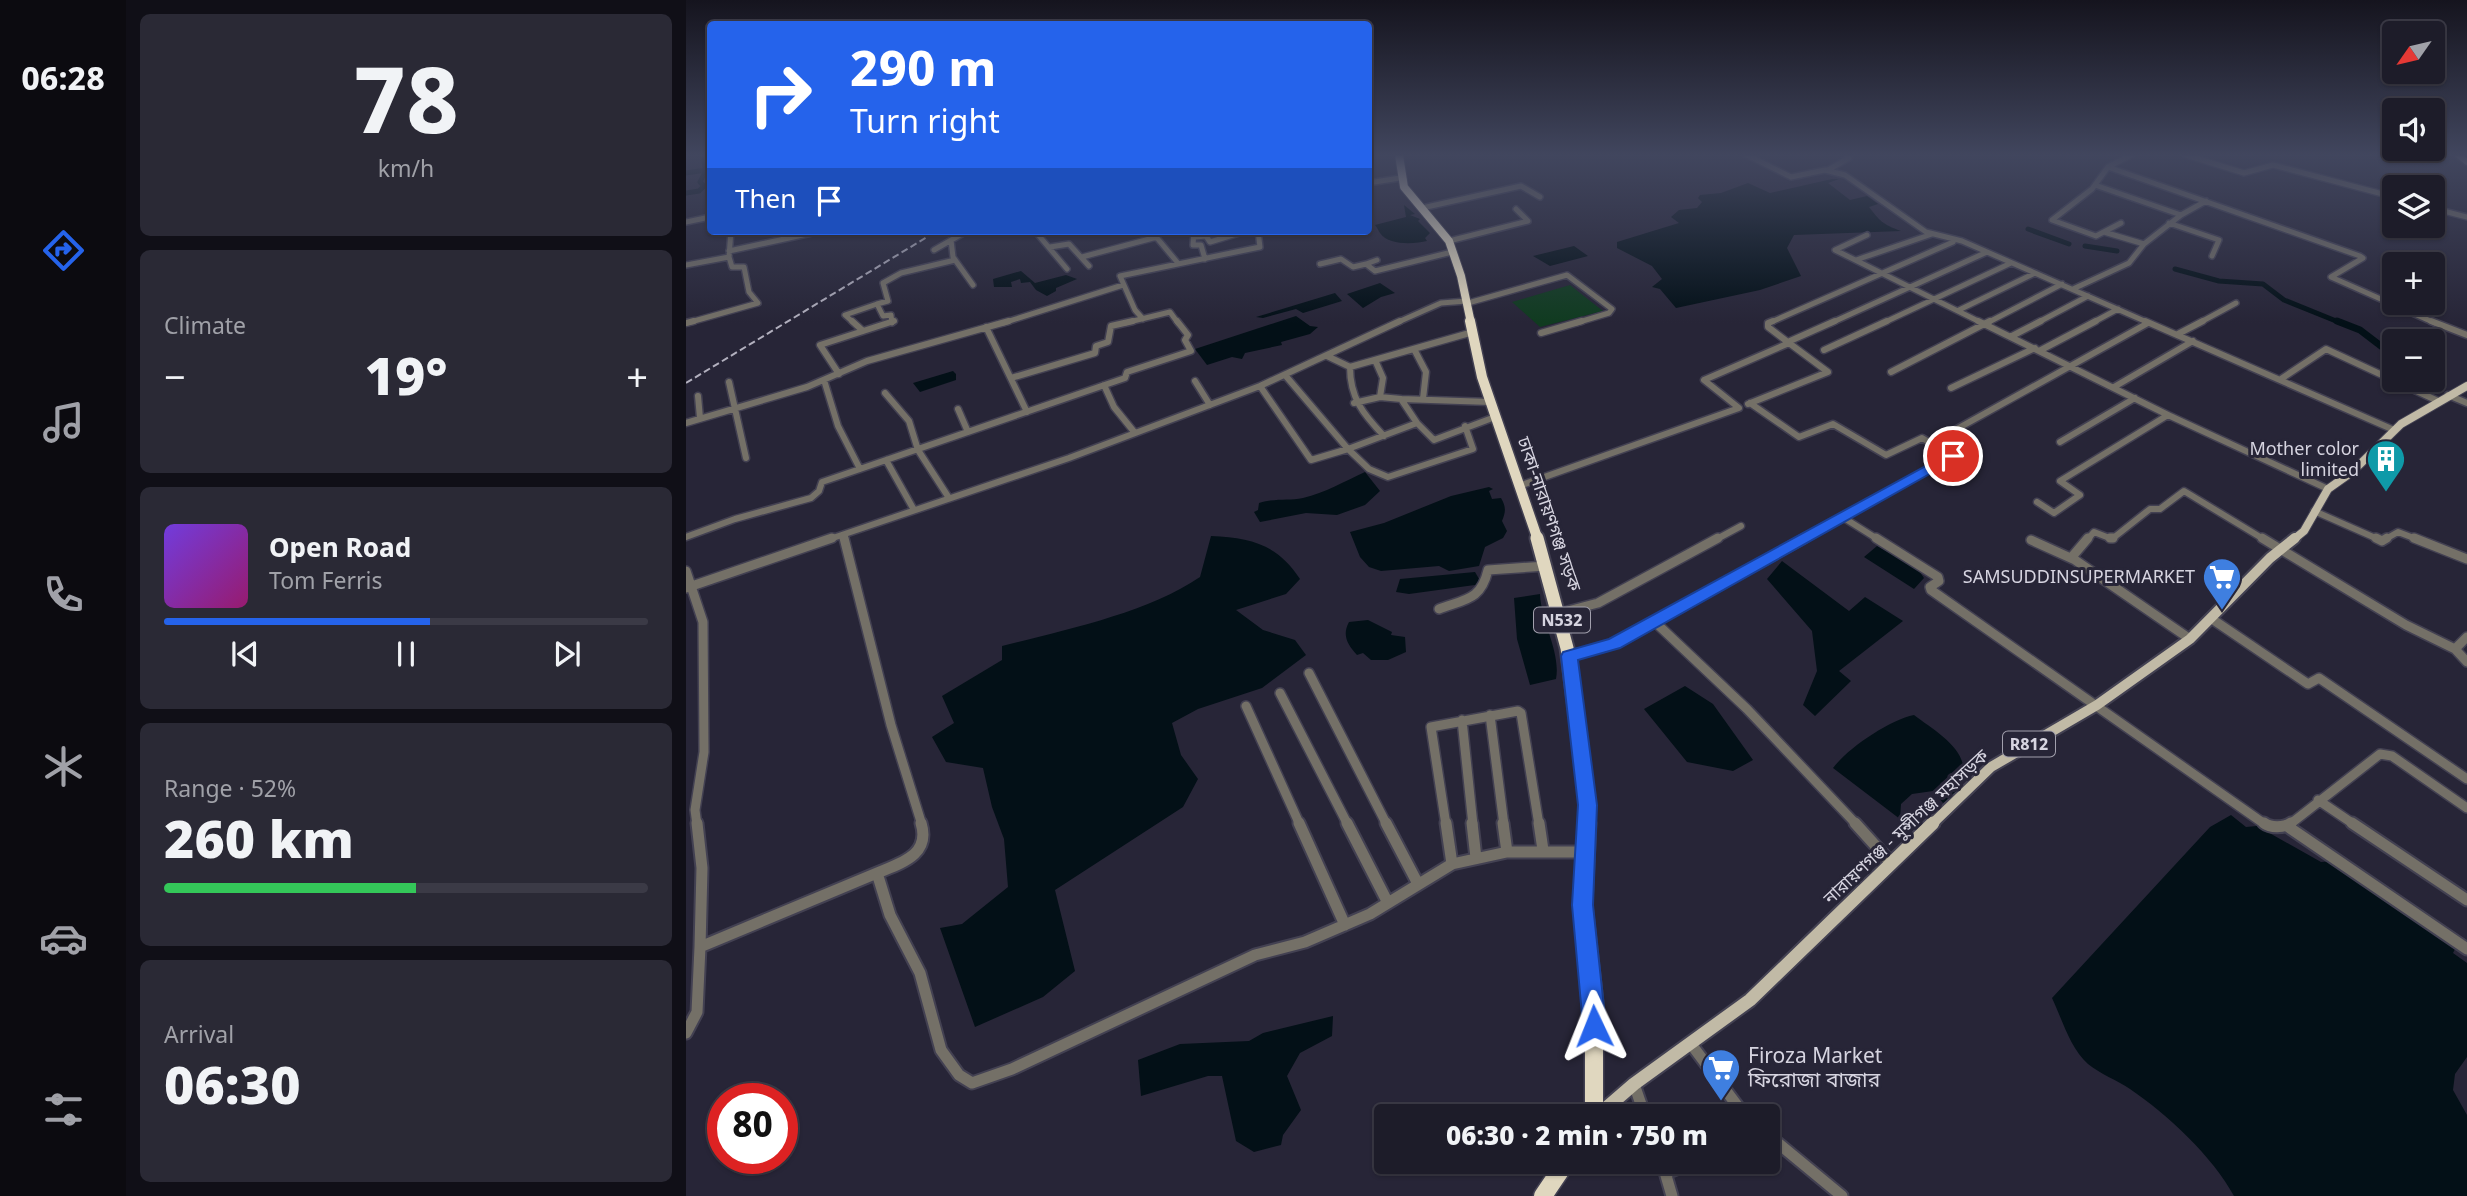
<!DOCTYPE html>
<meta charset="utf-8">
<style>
:root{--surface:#1d1c29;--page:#2a2935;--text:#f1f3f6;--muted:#a0a1a8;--line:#3b3a46;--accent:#2563eb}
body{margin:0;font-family:Georgia,"Noto Sans Bengali",serif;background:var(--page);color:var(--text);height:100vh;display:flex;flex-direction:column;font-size:26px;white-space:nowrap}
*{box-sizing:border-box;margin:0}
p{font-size:23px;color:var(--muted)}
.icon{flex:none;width:38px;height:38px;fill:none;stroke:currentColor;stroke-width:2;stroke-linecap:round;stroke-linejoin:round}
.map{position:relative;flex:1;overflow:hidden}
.sheet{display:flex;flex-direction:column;gap:14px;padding:14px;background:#100f17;width:560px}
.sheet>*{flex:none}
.guide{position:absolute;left:21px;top:21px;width:665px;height:214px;border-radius:7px;box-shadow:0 2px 5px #0004,0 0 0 2px var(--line);background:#2563eb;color:#fff;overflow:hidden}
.needle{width:46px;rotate:236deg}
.fabs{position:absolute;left:1696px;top:21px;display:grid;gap:14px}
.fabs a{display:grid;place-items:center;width:63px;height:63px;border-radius:7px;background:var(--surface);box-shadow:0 2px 5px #0004,0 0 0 2px var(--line);font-size:35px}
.speed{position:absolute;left:21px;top:1083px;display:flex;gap:14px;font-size:35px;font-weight:700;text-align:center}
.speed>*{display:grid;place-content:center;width:91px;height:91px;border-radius:50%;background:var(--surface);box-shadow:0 2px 5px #0004,0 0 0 2px var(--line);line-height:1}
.speed .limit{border:10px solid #d22;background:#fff;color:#111}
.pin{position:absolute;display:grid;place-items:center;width:60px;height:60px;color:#fff;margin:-30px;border:4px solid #fff;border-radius:50%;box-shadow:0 2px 7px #0007}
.me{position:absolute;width:77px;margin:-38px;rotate:358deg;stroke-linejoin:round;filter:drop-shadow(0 0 5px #0008)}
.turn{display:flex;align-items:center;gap:24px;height:147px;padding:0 28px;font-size:32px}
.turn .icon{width:91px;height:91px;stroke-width:2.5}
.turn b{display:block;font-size:49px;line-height:60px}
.then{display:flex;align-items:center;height:66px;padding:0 28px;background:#0003;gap:14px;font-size:26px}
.big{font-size:52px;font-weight:800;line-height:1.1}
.sheet .card{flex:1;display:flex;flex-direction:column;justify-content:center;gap:10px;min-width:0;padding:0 24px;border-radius:10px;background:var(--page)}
.sheet .dial{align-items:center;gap:0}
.dial b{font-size:91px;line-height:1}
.song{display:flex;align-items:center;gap:21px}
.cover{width:84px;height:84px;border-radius:10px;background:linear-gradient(135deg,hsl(260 70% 55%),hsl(320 70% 35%))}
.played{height:7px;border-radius:4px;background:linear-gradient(90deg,var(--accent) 55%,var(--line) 55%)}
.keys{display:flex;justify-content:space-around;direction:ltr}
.heat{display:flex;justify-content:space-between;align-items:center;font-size:38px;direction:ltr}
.charge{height:10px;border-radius:5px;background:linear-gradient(90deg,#34c759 52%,var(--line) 0)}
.trip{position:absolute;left:688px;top:1104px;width:406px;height:70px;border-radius:7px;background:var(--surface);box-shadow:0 2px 5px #0004,0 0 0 2px var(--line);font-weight:800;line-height:70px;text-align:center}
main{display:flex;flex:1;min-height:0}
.dock{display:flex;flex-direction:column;width:126px;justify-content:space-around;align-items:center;background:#0c0b10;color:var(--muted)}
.dock .icon{width:49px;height:49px}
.dock .current{color:var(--accent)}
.dock b{font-size:32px;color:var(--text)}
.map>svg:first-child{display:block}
</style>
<main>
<nav class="dock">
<b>06:28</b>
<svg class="icon current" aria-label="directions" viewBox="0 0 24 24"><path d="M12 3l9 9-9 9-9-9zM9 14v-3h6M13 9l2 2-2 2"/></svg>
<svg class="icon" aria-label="music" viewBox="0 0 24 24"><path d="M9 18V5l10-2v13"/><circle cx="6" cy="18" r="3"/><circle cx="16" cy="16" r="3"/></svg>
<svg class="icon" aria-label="phone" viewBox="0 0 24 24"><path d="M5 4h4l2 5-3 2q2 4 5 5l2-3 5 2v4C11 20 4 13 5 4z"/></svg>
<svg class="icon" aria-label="climate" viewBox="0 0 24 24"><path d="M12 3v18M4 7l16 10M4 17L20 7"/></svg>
<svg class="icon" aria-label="car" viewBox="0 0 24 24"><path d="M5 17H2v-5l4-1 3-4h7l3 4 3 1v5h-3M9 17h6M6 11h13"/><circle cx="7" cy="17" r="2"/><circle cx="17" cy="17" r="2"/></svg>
<svg class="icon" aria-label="filters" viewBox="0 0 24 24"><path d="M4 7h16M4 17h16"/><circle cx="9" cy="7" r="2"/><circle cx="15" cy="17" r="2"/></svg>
</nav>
<section class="sheet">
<div class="card dial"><b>78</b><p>km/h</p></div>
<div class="card"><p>Climate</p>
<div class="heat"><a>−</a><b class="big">19°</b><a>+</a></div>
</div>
<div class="card">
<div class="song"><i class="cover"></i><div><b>Open Road</b><p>Tom Ferris</p></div></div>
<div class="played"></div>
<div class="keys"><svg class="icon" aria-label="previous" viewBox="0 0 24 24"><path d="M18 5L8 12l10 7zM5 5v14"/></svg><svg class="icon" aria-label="pause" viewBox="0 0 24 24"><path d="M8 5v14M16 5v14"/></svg><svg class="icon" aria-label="next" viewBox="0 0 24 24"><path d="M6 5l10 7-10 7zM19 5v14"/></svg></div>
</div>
<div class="card"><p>Range · 52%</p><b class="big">260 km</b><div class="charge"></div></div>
<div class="card"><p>Arrival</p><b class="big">06:30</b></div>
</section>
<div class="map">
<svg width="1781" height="1196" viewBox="0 0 1781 1196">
<rect width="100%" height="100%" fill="#272537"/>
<path fill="#103b20" d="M884,285L917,311L854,327L826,302Z"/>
<path fill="#031017" d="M1146,179H1153L1142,183L1164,200L1181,196L1192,204L1183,207C1194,221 1196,224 1215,231L1108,235L1101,248L1115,276L1074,290L990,308L974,289L966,287L976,279L966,266L931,248V242L993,223L985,217L993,210L1011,208L1016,202L1012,198L1014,195L1035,193L1062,183L1084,193Z
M718,205L729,214L724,215L734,219L732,221L744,233L739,238L741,241C729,244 703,246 694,233C692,230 691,227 689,225L720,217Z
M888,246L902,256L864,266L847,256Z
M335,271L349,283L380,275L391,279L370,288V291L361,296L350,290L344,282L335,283L334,279L325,282L326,287H308L307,279Z
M694,283L709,293L695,297L677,308L661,294Z
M649,293L656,301L617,313L610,309L577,318L570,317Z
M610,316L624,326L632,327L624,334L595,342L596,345L559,353L556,359L546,357L521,365L509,349Z
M267,371L270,374V380L234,392L227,383Z
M679,472L694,491L679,505L651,515L620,513L574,522L568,512L572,510L573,503C589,498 602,501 617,498C639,493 659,481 679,472Z
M803,487L807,489L803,491L806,499L815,498C820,507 820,511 816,521L821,531L817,538L799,547L793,566L763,571L753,566L695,571L683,567L674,557L664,532L698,523L765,496Z
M525,536C565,538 591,544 614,579L600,594L550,610L577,630L609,640L620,655L576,688L512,709L486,723L495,755L512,779L497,807L369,890L389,971L357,997L289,1027L254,928L276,924L322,887L318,839L306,807L297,768L260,762L246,737L268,723L256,696L316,660V646C379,630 461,613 514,577Z
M1191,546L1231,568L1238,578L1228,589L1178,557Z
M1096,561L1163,611L1179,597L1217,621L1153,671L1165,681L1129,716L1117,705L1131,671L1126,631L1081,579Z
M789,572L796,584L723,594L710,592L714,579Z
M854,594C855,622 875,652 870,679L844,685L831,639L828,598Z
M682,620L706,632L705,635L719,637L720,652L702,660H685L677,653L671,655C661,644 656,635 663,622Z
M999,686L1027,704L1067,760L1047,771L1001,762L958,709Z
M1228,715C1250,732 1288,752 1275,783C1271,793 1267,798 1257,803L1247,791L1226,794L1215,804L1214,819L1147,768C1163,747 1204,720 1228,715Z
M1545,815L1560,827L1571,826L1635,862L1649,861L1772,943L1767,953L1781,963V1057L1769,1074L1767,1090L1781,1115V1196H1548C1527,1157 1481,1114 1444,1089C1431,1080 1414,1074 1402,1064C1384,1048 1376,1019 1366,998L1524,827Z
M647,1016L646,1036L614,1053L601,1076L615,1110L597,1135L595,1145L568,1152L550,1141L536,1076H522L455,1096L452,1060L494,1044L563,1041L577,1033Z"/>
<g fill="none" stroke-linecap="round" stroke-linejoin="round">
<path stroke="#031017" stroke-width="5" d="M0,173L20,170
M0,193L13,191L18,186L14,182L20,170L16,155
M1342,229L1383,244
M1399,246L1431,251
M1489,269L1533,281L1577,284L1598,300L1655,323"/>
<path stroke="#031017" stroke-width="7" d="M1651,321L1674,330L1708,356
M1746,378L1753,381"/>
<g stroke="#434152" stroke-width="8">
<path id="minor-far3" d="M1061,155L1105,177L1139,170L1159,175L1240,232L1276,241L1463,323
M1500,155L1558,173L1587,165L1708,197
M1702,155L1705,156
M1422,167L1674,256L1677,258L1645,277L1749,323
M1142,170L1163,158L1161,155
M682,183L714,178
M1409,185L1495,215
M736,208L835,186L854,197
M1746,208L1781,217
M0,222L24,217
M1435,223L1410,236L1366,220L1406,189L1422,167L1445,155
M1483,223L1533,240L1526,256
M349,231L381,269
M471,231L466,232L491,262
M508,231L507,245H515L519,259
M1418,232L1458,244L1495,215L1520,201
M1181,235L1149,250L1296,323
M509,237L520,236L524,242L560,231
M265,240L267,257L287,285
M763,241L842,221L830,209
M364,247L383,244L403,266
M248,250L281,231
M43,251L135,231
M396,257L471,237
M1170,260L1246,234
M634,264L655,259L667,267L680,264L689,271L766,252
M680,264L691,260
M0,265L43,257
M1387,289L1443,263L1458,244
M782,303L881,275L926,309L923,313L890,323
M1273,310L1349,273
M457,319L449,310L434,276L574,247L572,231
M1,323L72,303L63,292L58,267H46L43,257L45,231
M168,323L159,315L191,304
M206,323L205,315L197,316L191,304L202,301L197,283L215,273L269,260
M317,323L437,285
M439,323L484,312L492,323
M710,323L755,303L781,301
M1083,323L1267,242
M1145,323L1301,252
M1197,323L1325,263
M1301,323L1376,284
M1351,323L1402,296
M1406,323L1432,309
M1513,323L1550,303"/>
</g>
<g stroke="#434152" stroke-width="9">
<path id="minor-far2" d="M166,321L177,331
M1292,321L1482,415L1642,489
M1459,321L1708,430
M1745,321L1781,335
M0,323L8,321
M300,327L341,412
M855,333L896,321
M1492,334L1517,321
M1326,336L1355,321
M1104,341L1149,321
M728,349L740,372L737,399
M1138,350L1201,321
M1355,350L1410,321
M641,356L664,367L787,332
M689,360L697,378L694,397
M664,367C664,398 677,414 698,436
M1205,372L1304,321
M153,374L134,345L208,321
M599,375L662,449L731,423L748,440L809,417
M325,378L409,353L410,346L422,342L425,326L447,321
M1595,379L1640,349L1752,401
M138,380L152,426L174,469
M509,381L524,405
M43,382L60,458
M418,385L428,407L449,433
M574,386L625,460L662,449L683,469L702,477L787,449L779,426
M1428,387L1507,341
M1265,388L1349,348
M199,393L223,421L232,450L263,498
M1762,395L1781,403
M12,396L14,418
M668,403L694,397L715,399
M1064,403L1113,437L1147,424L1200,455L1236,438L1267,456
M1062,404L1142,372L1103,343
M272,409L282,432
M0,423L121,387L181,361L323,321
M731,423L715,399L804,402
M1374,442L1449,398
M200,460L228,510
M833,486L1053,408L1018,380L1103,343L1082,327V323L1087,321
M1351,502L1368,513L1394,495L1374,481L1482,415
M1628,511L1694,540
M1158,518L1193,540
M157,535L158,540
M0,537L49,519L125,498L133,491L136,482L439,378L441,372L505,351L499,340L502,335L491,321
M141,540L383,458L574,386L714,321
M1029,540L1055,526
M1116,540L1267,456V447L1258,437L1260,435L1462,323
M1401,540L1408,532L1426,539L1464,509H1474L1498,491L1579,540
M1698,540L1712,532L1733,540"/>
</g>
<g stroke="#434152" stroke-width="12">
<path id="minor-far1" d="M158,538L205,725L236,825
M1190,538L1252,577L1253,581L1244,587L1245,590L1580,825
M1424,538H1427
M1576,538L1720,625L1769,649L1781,637
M1690,538L1696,541L1701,538
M1728,538L1781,559
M1345,540L1389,560L1504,639
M1385,558L1402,538
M0,571L17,622L18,752L9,810L11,825
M0,588L146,538
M753,609C780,599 795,600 802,570L860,566
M874,613L912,603L1032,538
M1526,619L1622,684L1633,678L1781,779
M969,622L1061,709L1171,825
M1769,649L1781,662
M883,656L928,644L1119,538
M623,673L701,825
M594,693L662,825
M560,706L614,825
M804,715L818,825
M776,720L787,825
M1632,800L1669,825
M760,825L745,727L832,711L835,713L853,825
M1603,825L1694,754L1706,756L1781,808"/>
</g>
<g stroke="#434152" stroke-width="15">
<path id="minor" d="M11,823L16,868L14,947L191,873L204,915L234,973L255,1050L273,1075L286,1083L326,1069L569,955L619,942L684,914L766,864L821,852H899
M613,823L659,925
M661,823L702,903
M700,823L731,882
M760,823L766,864
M786,823L790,858
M817,823L821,852
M853,823L857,850
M1169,823L1206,864
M1578,823C1584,828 1598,828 1605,823
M1666,823L1781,900
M1601,826L1781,949
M191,873C215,863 245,855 235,823
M0,1033L11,1012L14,947
M1005,1044L1059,1116
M948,1084L959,1116
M1082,1135L1156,1196
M976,1162L986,1196
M980,1173L1008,1162"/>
</g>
<g stroke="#434152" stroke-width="9">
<path id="major-far3" d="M1772,155L1781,162"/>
</g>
<g stroke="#434152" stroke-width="10">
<path id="major-far2" d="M1607,540L1618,531L1642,489L1666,472L1715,424L1781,386"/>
</g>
<g stroke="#434152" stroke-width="14">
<path id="major-far1" d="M1245,825L1305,767L1411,705L1504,639L1584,558L1609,538"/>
</g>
<g stroke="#434152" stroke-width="17">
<path id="major" d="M911,1116L948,1084L1064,1000L1247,823"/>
</g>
<g stroke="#434152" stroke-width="10">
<path id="highway-far3" d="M713,155L718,187L763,241L775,276L785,323"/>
</g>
<g stroke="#434152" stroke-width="13">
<path id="highway-far2" d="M784,321L796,377L852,540"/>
</g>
<g stroke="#434152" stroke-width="17">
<path id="highway-far1" d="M851,538L881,648L902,805L901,825"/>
</g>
<g stroke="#434152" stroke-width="21">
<path id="highway" d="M901,823L897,905L908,1002V1116
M857,1196L880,1162"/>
</g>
<use href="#minor-far3" stroke="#747067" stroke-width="5"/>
<use href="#minor-far2" stroke="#747067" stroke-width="6"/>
<use href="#minor-far1" stroke="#747067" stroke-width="9"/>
<use href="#minor" stroke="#747067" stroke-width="11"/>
<use href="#major-far3" stroke="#c1baa6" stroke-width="6"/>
<use href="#major-far2" stroke="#c1baa6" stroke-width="8"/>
<use href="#major-far1" stroke="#c1baa6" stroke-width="10"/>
<use href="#major" stroke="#c1baa6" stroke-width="13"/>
<use href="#highway-far3" stroke="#e0d7bf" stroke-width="8"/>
<use href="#highway-far2" stroke="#e0d7bf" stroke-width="10"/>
<use href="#highway-far1" stroke="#e0d7bf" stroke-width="13"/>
<use href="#highway" stroke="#e0d7bf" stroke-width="18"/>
<path stroke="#b2b0be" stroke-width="2" stroke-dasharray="7 3.5" stroke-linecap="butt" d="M0,383L251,231"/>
</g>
<linearGradient id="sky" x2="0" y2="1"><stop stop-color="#15141e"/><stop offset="0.48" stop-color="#41465e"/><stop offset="1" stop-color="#41465e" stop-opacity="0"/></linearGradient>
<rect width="1781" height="323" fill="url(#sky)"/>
<path fill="#2563eb" stroke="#184099" stroke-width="2" d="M1267,451L1272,453V458L934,648L892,660L911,805L907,905L920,1026L916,1034L908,1037L900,1034L897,1026L886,905L892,805L875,656L877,652L923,639Z"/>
<defs>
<g id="building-pin" transform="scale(2.0125)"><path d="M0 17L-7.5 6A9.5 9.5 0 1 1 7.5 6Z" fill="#0f9aa8" stroke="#272537"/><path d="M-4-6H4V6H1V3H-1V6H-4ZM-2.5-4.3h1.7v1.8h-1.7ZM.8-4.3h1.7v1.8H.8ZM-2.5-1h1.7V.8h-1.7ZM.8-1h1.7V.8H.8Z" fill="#fff"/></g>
<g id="supermarket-pin" transform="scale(2.0125)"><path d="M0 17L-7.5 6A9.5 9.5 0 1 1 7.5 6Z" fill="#3f7fe0" stroke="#272537"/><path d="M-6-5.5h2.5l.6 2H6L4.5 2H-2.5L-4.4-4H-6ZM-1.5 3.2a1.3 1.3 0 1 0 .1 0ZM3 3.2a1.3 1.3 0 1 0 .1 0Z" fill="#fff"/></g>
</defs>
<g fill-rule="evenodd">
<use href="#building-pin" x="1700" y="459"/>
<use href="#supermarket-pin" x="1536" y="577"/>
<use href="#supermarket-pin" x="1035" y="1068"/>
</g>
<g text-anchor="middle" stroke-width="6" stroke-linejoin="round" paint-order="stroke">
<g fill="#272537" stroke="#a2a0ad" stroke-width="2">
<rect x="848" y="607.5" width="56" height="25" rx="5"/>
<rect x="1317" y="731.5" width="52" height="25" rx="5"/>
</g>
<g font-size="16" font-weight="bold" fill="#d6d4e0">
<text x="876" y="626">N532</text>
<text x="1343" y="750">R812</text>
</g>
<g font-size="18" fill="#d6d4e0" stroke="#272537" text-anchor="end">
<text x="1673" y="455">Mother color<tspan x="1673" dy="21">limited</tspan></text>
<text x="1509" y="583">SAMSUDDINSUPERMARKET</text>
</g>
<g font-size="18" fill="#d6d4e0" stroke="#272537">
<text transform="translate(863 514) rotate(71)" y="6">ঢাকা-নারায়ণগঞ্জ সড়ক</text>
<text transform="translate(1220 827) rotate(-43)" y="6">নারায়ণগঞ্জ - মুন্সীগঞ্জ মহাসড়ক</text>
</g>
<g font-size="21" fill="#d6d4e0" stroke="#272537" text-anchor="start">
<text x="1062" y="1063">Firoza Market<tspan x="1062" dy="24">ফিরোজা বাজার</tspan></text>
</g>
</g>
</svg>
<div class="fabs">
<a><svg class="needle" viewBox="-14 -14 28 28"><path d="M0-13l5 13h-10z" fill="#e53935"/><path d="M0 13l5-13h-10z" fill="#a0a1a8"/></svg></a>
<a><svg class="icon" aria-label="sound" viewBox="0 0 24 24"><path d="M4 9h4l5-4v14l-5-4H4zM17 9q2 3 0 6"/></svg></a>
<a><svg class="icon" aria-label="layers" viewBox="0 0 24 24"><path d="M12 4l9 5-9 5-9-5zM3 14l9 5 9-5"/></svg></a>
<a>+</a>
<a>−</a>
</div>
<div class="speed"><div class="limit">80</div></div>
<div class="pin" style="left:1267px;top:456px;background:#d93025"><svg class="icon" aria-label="arrive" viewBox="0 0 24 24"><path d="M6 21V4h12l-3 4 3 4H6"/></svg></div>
<svg class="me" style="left:908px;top:1026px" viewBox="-20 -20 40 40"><path d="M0-17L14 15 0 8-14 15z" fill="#2563eb" stroke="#fff" stroke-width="4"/></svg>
<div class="trip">06:30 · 2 min · 750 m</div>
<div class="guide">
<div class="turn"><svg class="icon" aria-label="right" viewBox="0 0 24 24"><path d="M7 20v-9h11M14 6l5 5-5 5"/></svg><div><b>290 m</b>Turn right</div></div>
<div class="then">Then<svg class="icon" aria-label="arrive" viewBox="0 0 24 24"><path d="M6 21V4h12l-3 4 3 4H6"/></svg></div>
</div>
</div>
</main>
